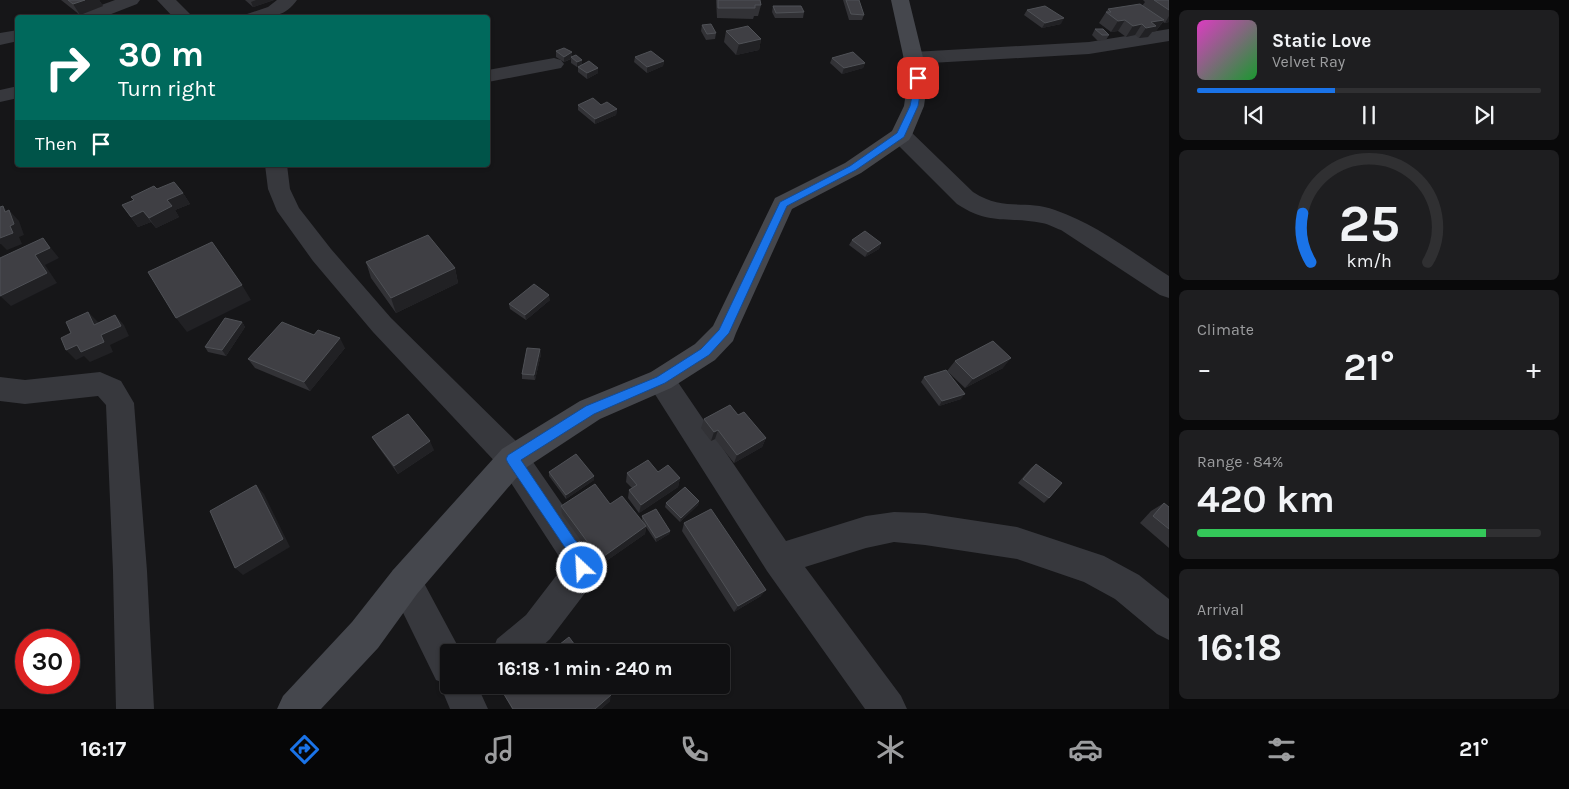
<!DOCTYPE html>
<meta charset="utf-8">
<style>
:root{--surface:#101012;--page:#1e1e20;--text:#f1f3f6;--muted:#9c9d9f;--line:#303032;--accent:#1a73e8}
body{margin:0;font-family:Karla,sans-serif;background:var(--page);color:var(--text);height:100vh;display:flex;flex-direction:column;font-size:19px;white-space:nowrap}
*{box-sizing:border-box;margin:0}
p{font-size:16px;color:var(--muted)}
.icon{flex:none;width:28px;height:28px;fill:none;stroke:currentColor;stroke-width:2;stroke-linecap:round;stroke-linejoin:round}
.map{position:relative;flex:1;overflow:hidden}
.details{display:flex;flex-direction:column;gap:10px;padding:10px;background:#09090a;width:400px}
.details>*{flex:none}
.top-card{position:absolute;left:15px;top:15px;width:475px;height:152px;border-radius:5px;box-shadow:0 1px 4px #0004,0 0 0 1px var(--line);background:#00695c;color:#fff;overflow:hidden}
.speed{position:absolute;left:15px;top:629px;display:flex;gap:10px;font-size:25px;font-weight:700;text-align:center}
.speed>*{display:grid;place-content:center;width:65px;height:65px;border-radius:50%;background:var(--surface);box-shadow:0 1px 4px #0004,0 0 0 1px var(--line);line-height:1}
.speed .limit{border:8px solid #d22;background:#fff;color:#111}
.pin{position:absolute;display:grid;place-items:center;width:42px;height:42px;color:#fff;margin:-21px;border-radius:10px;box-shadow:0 2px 8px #0006}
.me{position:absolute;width:55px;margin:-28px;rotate:335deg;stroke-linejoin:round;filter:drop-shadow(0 0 4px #0008)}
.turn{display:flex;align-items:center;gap:18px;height:105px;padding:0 20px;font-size:22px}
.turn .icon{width:65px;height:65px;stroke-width:2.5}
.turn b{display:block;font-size:35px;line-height:42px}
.then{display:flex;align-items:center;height:48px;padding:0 20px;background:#0003;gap:10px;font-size:19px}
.big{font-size:38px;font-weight:700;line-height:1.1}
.details .tile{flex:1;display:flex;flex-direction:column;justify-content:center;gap:8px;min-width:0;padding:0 18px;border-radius:8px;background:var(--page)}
.details .dial{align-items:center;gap:0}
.dial svg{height:130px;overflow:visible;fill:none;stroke:var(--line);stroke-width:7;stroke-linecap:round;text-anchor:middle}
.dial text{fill:var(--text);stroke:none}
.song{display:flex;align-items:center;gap:15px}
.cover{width:60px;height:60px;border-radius:8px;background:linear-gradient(135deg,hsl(310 70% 55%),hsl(130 70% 35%))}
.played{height:5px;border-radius:2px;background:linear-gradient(90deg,var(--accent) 40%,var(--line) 40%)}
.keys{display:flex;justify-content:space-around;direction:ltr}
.heat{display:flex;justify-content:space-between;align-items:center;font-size:28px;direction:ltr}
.charge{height:8px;border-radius:4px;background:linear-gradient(90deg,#34c759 84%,var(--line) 0)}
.trip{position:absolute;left:440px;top:644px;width:290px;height:50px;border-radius:5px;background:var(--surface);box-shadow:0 1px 4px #0004,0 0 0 1px var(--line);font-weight:700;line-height:50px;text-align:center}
.dock{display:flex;height:80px;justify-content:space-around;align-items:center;background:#060607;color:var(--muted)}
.dock .icon{width:35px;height:35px}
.dock .current{color:var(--accent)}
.dock b{font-size:22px;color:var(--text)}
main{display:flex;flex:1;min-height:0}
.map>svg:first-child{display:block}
</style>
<main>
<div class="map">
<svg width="1169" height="709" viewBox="0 0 1169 709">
<rect width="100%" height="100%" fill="#161618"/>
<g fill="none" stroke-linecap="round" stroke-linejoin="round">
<path fill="#37383d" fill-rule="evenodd" d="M115,0H140L137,4L101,18H74L77,14Z
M157,0H176L194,18H174Z
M277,0H297C284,19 265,18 244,18L247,14L268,7Z
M1169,29V41L1089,54L913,64L906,62L903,58L906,54L913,52L1089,42Z
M18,30V41L0,45V33Z
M554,58L561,60L564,64L561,68L488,82V70Z
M18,86V98L0,102V90Z
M901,128L909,130L973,192C1004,212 1025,199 1055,210C1096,224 1133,253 1169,276V298L1160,295L1061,230C1055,228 1049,224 1042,223C1008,216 990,226 957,204L893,140L890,135L893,130Z
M265,165H287L290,189L299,208L331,249L391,318L524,449L582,533L594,545L599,557L600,568L595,580L550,639L536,652H492L497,639L526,615L566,563L558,555L502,469L373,332L313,261L277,211L268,189Z
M661,368L671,372L786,541L866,516L894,512L925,513L1017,527L1104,556L1139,575L1169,599V640L1157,634L1115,599L1084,582L1017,559L925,545L894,542L866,548L805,567L901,696L907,709H865L767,571L651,388L647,380L651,372Z
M100,372L121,381L134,403L147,571L154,709H116L113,571L106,405L98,396L25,404L0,401V377L25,380Z
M405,565L417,570L461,652H449V685H477L488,709H450L440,685L441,682L436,680L388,582L393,570Z"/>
<path fill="#45474d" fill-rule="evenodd" d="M891,0H909L928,78L924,106L912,135L909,140L861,173L792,209L736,333L733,341L715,360L671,388L600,419L524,469L417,594L378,648L321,709H277L283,696L352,622L393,570L502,449L580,401L651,372L695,344L713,326L775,198L845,163L892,131L904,106L908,78Z"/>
</g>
<path fill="#323236" d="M61,0H99L103,6L80,15Z
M245,0H274L253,7Z
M716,0H760L761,5L758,16H754L753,19L717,18Z
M843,0H859L864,15L862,20H849Z
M1143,0H1169V22L1165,23L1163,22L1156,31L1152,32L1148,37L1139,38L1135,35L1126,37L1118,31L1111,32L1099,23L1108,9L1142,6L1145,2Z
M773,6L804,12L803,18H775L772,12Z
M1027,10L1061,24L1042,28L1024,15Z
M702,25L716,33L715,39L706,40L701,31Z
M1095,29L1109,35L1106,40L1098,41L1092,35Z
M726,31L761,39L759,50L736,55L724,42Z
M556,51L572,52V57L582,60V65L598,68V73L587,79L578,72V67H577L571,63V59L564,62L556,57Z
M635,57L664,61L663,66L647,73L634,62Z
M832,58L865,63L863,68L842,74L830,63Z
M578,105H601L617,109L616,115L595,124L578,110Z
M183,193L190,204L175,210L179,217L156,228L151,222L138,227L122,205Z
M852,240L881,243L879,249L865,257L849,245Z
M366,262L455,268L458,283L396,313L371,278Z
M550,300L526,320L510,309L509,304Z
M242,322L245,327L226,356L208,352L205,347Z
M345,348L310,391L255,368L248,359Z
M541,354L535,380L522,379V374Z
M955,361L1003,368L965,388L947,371Z
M924,377L961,399L939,406L921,382Z
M738,415L766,438L762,447L734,463L715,439L711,441L701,428L704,419Z
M372,437L434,450L398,474L377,445Z
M1036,464L1049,498L1044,503L1018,483L1031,468Z
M549,472L594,480L566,499L549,476Z
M658,472L680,478L678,487L639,513L628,498L629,490L632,488L626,482L627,473Z
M699,501L698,505L680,522L665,507L666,503Z
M1164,503L1169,507V548L1140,523L1151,511Z
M610,504L644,523L642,520V516L670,531L669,534L656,542L646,527L645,534L599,566L562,514L561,506Z
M684,523L761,596L734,612L682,531Z
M502,691L610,701L601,709H512Z"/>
<path fill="#212124" d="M85,0H99L103,6L80,15L73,4Z
M256,0H274L253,7L251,2Z
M1169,16V22L1165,23Z
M1064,18L1061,24L1042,28L1045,23Z
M1125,20L1118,31L1111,32L1118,21Z
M1164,20L1156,31L1152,32L1148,37L1139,38L1146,28L1151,22Z
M1142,24L1135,35L1126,37L1133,26Z
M761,39L759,50L736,55L739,44Z
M572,52V58L564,62V57Z
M582,60V65L577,67V62Z
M664,61L663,66L647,73V67Z
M865,63L863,68L842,74L844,68Z
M598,68V73L587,79V73Z
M617,109L616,115L595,124V119Z
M183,193L190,204L175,210L179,217L156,228L149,218L167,200Z
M3,206L11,216L9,210L19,221L24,235L19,237L22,244L7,250L1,244H0V238L10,226Z
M143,211L151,222L138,227L131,217Z
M43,238L59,258L45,265L57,283L11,306L0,296L35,255Z
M881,243L879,249L865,257L868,252Z
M455,268L458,283L396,313L391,298Z
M242,285L251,300L187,332L176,318Z
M549,295L550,300L526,320L525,315Z
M88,312L98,322L103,334L115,315L124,325L129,336L110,345L113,352L90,362L84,356L76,360L66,350L94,325Z
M242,322L245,327L226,356L222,350Z
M340,338L345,348L310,391L304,382Z
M540,349L541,354L535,380L534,375Z
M1011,358L1003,368L965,388L973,379Z
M965,394L961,399L939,406L942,401Z
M718,430L715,439L711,441L714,432Z
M766,438L762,447L734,463L737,455Z
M430,441L434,450L398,474L394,466Z
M594,476V480L566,499V495Z
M680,478L678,487L639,513L641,505Z
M256,485L264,494L290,547L243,575L235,568Z
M699,501L698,505L680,522L681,518Z
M646,526L645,534L599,566L600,559Z
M670,531L669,534L656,542V538Z
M766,590L761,596L734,612L738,606Z
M611,695L610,701L601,709H595Z"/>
<path fill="#3f3f44" stroke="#4f5156" d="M68,0H85L73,4Z
M718,0H760L761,5H755V8H718Z
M846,0H859L864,15L851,14Z
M1154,0H1169V10Z
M1140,4L1164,20L1151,22L1156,26L1146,28L1142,24L1133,26L1125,20L1118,21L1106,12H1111L1108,9Z
M773,6H801L804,12L776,13Z
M1045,6L1064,18L1045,23L1027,10Z
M711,24L716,33L707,34L702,25Z
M748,26L761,39L739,44L726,31Z
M1095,29H1103L1109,35H1102Z
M564,48L572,52L564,57L556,51Z
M651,51L664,61L647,67L635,57Z
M853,52L865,63L844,68L832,58Z
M576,55L582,60L577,62L571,57Z
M589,61L598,68L587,73L578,67Z
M593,98L601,105L607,102L617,109L595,119L578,105Z
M174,182L183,193L167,200L172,206L149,218L143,211L131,217L122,205L134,200L131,197L154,186L157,189Z
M3,206L5,212L9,210L14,224L10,226L13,233L0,238V207Z
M865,231L881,243L868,252L852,240Z
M428,235L455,268L391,298L366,262Z
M43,238L50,248L35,255L47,273L0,296V258Z
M212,242L242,285L176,318L148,272Z
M534,284L549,295L525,315L509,304Z
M88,312L94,325L115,315L121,326L101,335L104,342L81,352L77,345L66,350L61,338L71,333L66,322Z
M225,318L242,322L222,350L205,347Z
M282,322L314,335L318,330L340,338L304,382L248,359Z
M993,341L1011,358L973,379L955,361Z
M527,348L540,349L534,375L522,374Z
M946,370L965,394L942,401L924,377Z
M730,405L738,415L744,412L766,438L737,455L718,430L714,432L704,419Z
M408,414L430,441L394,466L372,437Z
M576,454L594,476L566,495L549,472Z
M648,460L658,472L668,465L680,478L641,505L629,490L637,485L627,473Z
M1036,464L1062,483L1049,498L1023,479Z
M595,484L610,504L622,496L646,526L600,559L561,506Z
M256,485L283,539L235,568L210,511Z
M685,487L699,501L681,518L666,503Z
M1164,503L1169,507V529L1153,516Z
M656,509L670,531L656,538L642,516Z
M711,509L766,590L738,606L684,523Z
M569,637L580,652H550Z
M510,685H604L611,695L595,709H513L502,691Z"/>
<path fill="#1a73e8" stroke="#114b97" d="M916,76L923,78L918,106L904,137L856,170L787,206L729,333L709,355L665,383L594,414L521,460L575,540L587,553L589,568L587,573L582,575L578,573L575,560L566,549L508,463L506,459L508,455L586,406L657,377L701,349L719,330L780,202L850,166L897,133L910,106Z"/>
</svg>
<div class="speed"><div class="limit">30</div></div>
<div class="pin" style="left:918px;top:78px;background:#d93025"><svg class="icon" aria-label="arrive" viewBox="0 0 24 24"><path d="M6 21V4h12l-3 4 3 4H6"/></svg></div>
<svg class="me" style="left:582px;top:568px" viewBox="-20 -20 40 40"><circle r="17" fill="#1a73e8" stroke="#fff" stroke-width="3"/><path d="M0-11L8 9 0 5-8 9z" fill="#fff"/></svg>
<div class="trip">16:18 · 1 min · 240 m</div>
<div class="top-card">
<div class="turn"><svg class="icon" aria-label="right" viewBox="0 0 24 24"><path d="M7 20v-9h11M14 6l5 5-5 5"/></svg><div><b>30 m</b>Turn right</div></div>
<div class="then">Then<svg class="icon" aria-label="arrive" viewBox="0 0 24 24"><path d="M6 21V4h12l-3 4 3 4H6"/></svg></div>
</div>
</div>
<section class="details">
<div class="tile">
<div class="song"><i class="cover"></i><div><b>Static Love</b><p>Velvet Ray</p></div></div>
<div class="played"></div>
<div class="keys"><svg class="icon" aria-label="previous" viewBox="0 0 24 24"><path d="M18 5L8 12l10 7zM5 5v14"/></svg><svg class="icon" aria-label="pause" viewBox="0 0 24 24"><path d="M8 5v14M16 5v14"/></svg><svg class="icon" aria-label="next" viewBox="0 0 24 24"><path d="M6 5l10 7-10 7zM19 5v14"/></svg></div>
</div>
<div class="tile dial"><svg viewBox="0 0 100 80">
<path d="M14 69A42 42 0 1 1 86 69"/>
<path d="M14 69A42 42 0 0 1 9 39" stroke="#1a73e8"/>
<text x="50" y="56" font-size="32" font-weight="700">25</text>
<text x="50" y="72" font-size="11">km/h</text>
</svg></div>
<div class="tile"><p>Climate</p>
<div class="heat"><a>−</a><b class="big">21°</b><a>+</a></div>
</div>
<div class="tile"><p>Range · 84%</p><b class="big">420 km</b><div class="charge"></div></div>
<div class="tile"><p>Arrival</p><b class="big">16:18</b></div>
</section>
</main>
<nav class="dock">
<b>16:17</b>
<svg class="icon current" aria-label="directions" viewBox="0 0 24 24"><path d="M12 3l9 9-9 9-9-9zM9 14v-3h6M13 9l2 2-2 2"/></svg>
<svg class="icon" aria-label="music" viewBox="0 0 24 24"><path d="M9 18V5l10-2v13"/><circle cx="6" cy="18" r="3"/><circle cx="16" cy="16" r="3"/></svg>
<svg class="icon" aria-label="phone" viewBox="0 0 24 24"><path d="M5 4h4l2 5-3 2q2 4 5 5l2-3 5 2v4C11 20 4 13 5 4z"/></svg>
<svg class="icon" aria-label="climate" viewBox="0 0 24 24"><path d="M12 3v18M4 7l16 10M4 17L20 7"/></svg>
<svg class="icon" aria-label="car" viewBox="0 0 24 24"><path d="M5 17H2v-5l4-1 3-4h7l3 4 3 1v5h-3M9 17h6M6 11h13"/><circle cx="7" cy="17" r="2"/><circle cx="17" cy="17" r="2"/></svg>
<svg class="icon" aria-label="filters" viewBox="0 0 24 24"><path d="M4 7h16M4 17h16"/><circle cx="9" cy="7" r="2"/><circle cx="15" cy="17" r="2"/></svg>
<b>21°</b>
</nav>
